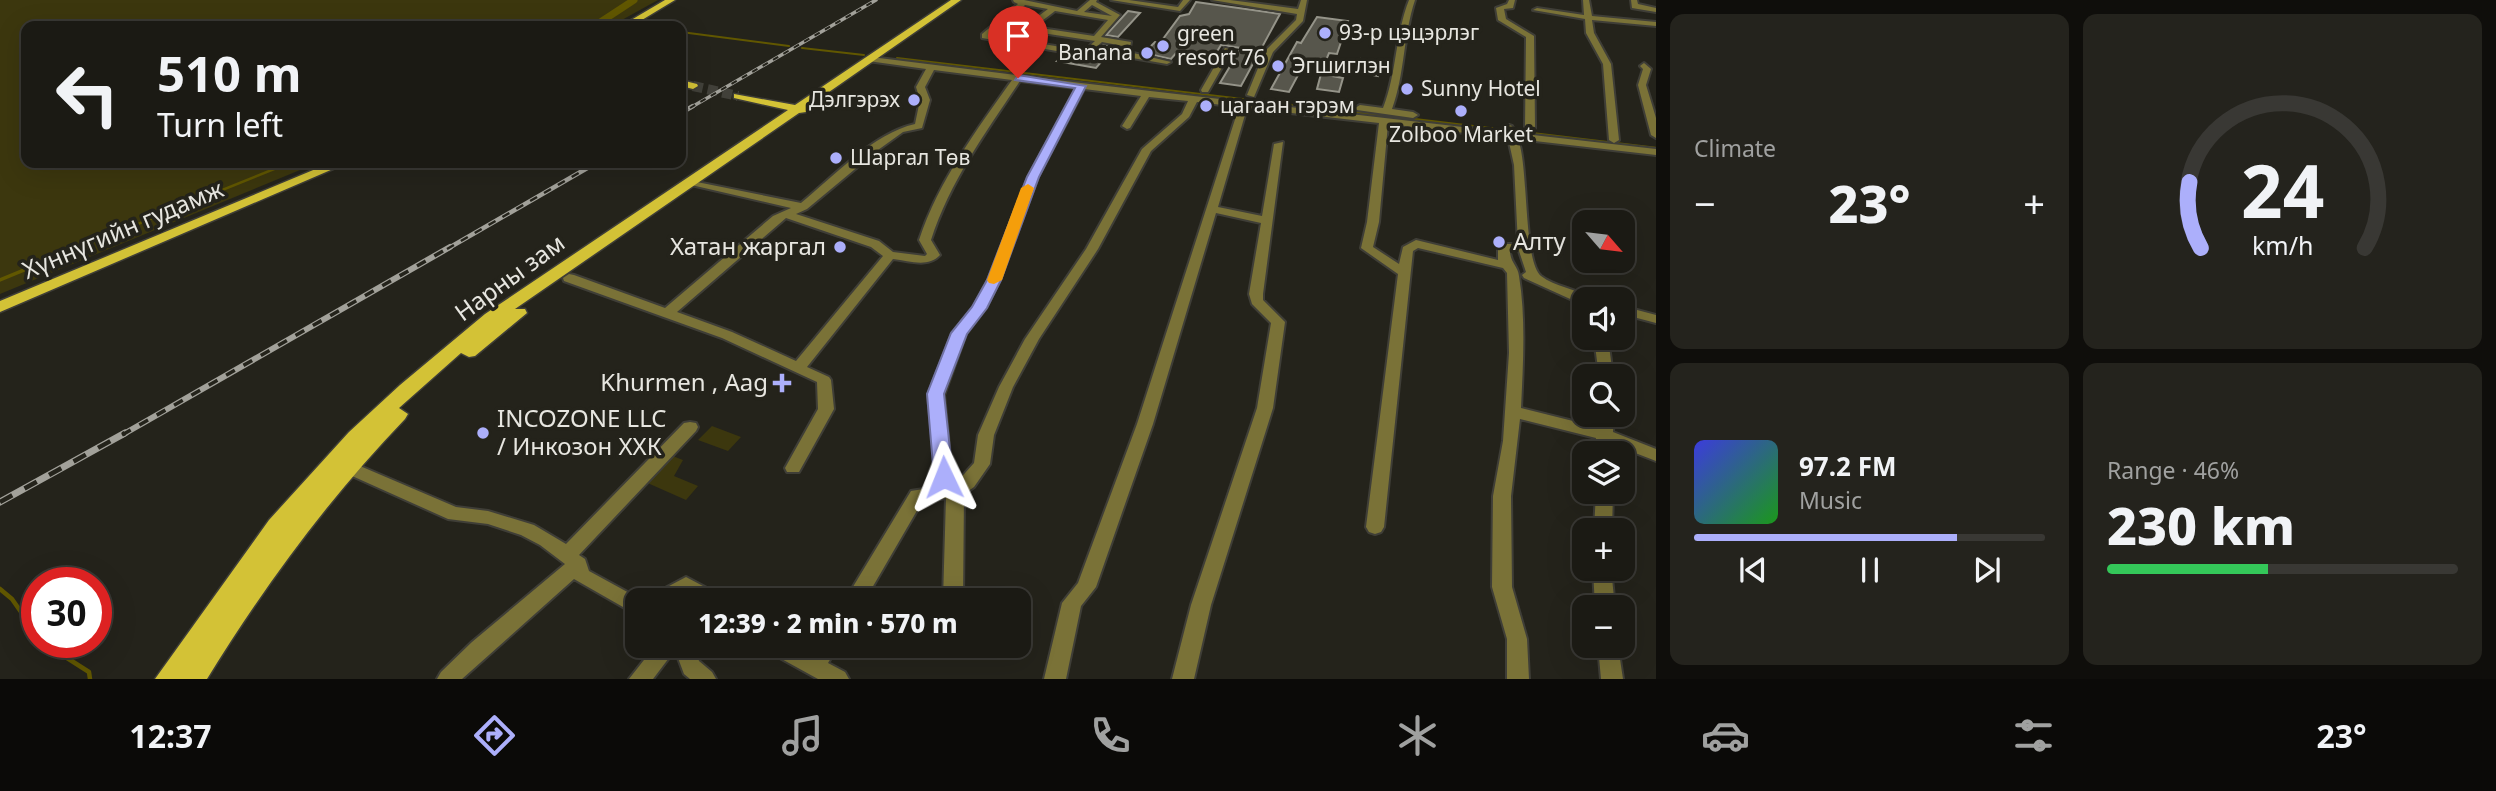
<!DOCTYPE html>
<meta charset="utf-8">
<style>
:root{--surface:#1b1a14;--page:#24231d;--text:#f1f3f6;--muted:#a0a1a0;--line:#393834;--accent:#acaffb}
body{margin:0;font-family:"Noto Sans",sans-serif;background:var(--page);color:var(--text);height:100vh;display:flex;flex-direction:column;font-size:26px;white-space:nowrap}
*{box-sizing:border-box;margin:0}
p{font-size:23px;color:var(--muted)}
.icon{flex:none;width:38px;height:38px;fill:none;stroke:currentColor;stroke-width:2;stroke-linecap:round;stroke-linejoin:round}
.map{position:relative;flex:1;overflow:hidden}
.side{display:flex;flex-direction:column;gap:14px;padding:14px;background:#0f0e0b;width:840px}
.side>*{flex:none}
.guide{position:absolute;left:21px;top:21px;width:665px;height:147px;border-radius:14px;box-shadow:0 7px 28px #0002,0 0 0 2px var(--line);background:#1b1a14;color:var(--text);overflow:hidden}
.needle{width:46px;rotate:118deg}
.controls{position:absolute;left:1572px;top:210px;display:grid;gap:14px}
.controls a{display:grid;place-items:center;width:63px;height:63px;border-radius:14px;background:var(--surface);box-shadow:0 7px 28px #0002,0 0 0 2px var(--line);font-size:35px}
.speed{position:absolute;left:21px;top:567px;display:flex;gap:14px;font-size:35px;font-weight:700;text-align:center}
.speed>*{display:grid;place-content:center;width:91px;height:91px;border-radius:50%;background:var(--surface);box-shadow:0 7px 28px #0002,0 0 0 2px var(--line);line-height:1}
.speed .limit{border:10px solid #d22;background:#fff;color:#111}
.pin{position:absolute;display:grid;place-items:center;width:60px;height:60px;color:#fff;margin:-72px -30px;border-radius:50% 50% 50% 0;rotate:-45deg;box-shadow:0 0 7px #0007}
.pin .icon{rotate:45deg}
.me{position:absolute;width:77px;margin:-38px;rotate:358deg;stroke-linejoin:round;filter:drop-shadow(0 0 5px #0008)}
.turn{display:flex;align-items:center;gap:24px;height:147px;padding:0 21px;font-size:32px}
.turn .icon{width:91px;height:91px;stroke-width:2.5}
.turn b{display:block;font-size:49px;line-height:60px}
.big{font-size:52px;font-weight:800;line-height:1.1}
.side .card{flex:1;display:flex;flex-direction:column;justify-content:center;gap:10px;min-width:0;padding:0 24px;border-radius:14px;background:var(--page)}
.side .dial{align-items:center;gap:0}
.dial svg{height:182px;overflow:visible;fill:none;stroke:var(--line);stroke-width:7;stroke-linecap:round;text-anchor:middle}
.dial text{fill:var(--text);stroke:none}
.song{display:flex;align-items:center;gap:21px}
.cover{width:84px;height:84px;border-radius:10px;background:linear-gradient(135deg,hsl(240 70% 55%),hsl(120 70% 35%))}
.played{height:7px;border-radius:4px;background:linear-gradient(90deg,var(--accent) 75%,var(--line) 75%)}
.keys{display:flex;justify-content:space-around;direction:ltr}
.heat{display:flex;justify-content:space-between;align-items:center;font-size:38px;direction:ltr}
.charge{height:10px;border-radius:5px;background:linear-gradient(90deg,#34c759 46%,var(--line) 0)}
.side .tiles{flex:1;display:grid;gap:14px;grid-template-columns:repeat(2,1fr)}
.trip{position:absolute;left:625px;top:588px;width:406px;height:70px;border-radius:14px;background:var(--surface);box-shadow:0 7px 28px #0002,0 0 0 2px var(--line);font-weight:800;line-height:70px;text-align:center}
.tabs{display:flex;height:112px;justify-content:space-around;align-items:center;background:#0b0a08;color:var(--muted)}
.tabs .icon{width:49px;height:49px}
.tabs .active{color:var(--accent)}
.tabs b{font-size:32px;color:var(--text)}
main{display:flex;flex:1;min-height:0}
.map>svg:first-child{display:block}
</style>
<main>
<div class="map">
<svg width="1656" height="679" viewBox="0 0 1656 679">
<rect width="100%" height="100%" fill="#24231b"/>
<path fill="#3c370e" d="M0,0H658L611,26H26V163H317L0,294Z
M712,426L741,437L728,451L698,440Z
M670,455L683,460L674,476L698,486L686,500L643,481Z"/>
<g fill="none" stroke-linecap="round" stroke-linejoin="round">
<path stroke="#615700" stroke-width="2" d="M592,26L599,23L612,25
M681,32L789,46
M802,48L864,55
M897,58L1319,108"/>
<path stroke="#615700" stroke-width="2.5" d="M1304,106L1656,148
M76,249L289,163"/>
<path stroke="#615700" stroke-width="3.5" d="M0,280L80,247"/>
<path stroke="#615700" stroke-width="4.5" d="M0,589L12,599L37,635
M42,642L89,672L90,679"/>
<path stroke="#615700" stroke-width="7" d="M599,23L634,0"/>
</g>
<path fill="#57564c" stroke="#959489" stroke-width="2" d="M1196,2L1280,14L1241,86L1220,83L1241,48L1221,45L1213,58L1177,52L1171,59L1144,53L1155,42L1160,43L1180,16L1189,14Z
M1128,11L1140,13L1118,37L1106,35Z
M1317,17L1348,21L1337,54L1329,53L1324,65L1305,62L1289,92L1271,89L1297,42L1301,43Z
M1103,45L1114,47L1096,68L1057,61L1063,55L1088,58Z
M1361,59L1381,62L1378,76L1358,72Z
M1321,74L1343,78L1339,92L1317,89Z"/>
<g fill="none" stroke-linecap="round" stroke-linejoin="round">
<path stroke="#414039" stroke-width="10" stroke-dasharray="10 5" stroke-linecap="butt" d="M693,86L738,96"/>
<g stroke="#3f3e37" stroke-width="4">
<path id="minor" d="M1013,0H1024L1077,11L1090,0H1097L1096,2L1120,15L1101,37L1131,42L1129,52L1171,62L1167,64L1121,56L1123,46L1102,42L1086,56L982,38V34L1018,4L1014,2ZM1025,5L1048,9L1021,29V33L1029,31L1095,41L1084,51L991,35ZM1092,5L1112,16L1084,12ZM1055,11L1108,20L1094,36L1034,27Z
M1111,0H1129L1178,7L1183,0H1190L1180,11Z
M1212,0H1230L1298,9L1301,0H1307L1303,21L1273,52L1254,97L1247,95L1265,51L1296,20L1297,14Z
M1409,0H1415C1403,36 1405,74 1392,109L1413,112L1418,115L1413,118L1357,110L1355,108L1360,105L1383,108C1397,73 1395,35 1409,0Z
M1509,0H1515L1513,8L1504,9L1506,19L1534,36L1535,128L1530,131L1525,128L1526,37L1498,20L1496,8L1507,4Z
M1583,0H1589L1592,16L1656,22V26L1592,20L1594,33L1611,64L1619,140L1614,143L1609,140L1603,64L1586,33L1585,19L1533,10L1537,8L1584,15Z
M1631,0H1637L1638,4L1656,8V12L1632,8Z
M1225,48L1232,50L1208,92H1202L1201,90Z
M871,57L1081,83L1506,132L1504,128L1509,125L1512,126L1516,133L1656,149V155L1518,139C1529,168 1523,261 1541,276C1555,287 1576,288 1590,299H1584V304L1579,303L1524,278L1522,275L1526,272L1519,251H1510C1510,262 1518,266 1519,276C1526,319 1523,365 1521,408L1597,427L1598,415H1614L1613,432L1656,449V461L1612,444L1611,453H1595L1596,438L1520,419L1511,496L1512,587L1527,639L1529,679H1507V639L1492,587L1493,496L1503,441L1509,353L1507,273L1503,268L1418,248L1413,251L1384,527L1381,532L1375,534L1369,532L1366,527L1398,274L1361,248L1367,222L1379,123L1247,108L1218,207L1262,216L1274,144L1283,142L1263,294V300L1285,322L1273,408L1211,605L1194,679H1172L1191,605L1257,408L1271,323L1252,304L1249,294L1261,223L1216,213L1153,424L1096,587L1081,606L1066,679H1044L1062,603L1078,583L1137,424L1239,107L1197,102L1189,117L1151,151L1098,249L1039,339L1013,387L994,435L990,464L974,487L964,494L963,600H943L946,498L922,502L865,600H845L911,491L942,486L936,477L928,395L952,333L973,307L988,280L1028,177L1076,88L1020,81C986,132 950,181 931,240L940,255C928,268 910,261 893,259L807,367L829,377L831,380L834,409L799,472H787L785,468L818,409L817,382L722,338L564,281L563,278L569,274L574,275L665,308L773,216L791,208L687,184V180L801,203C833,177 874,133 915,124L920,100L916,87L926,69L868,61L867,59ZM934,70L1012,80C976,131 939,180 919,240L927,254L925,256L893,252L879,241L796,214L807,209L878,150L903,132L922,128L930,100L925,87ZM1084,89L1141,96L1122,126L1127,129L1130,128L1149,97L1188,101L1182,114L1142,149L1086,249L1025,339L999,387L978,435L974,463L957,482L952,476L944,395L966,334L986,308L1000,280L1038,177ZM1388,124L1508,138L1514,165L1518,244H1501L1498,250V260L1416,240L1403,247L1399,264L1373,247L1379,222ZM786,218L871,247L883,256L796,361L732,332L677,312Z
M1644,63L1651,69L1646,85L1656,118V138L1651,135L1638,85L1643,69L1640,66Z
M1622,306L1656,315V323L1622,314Z
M1594,338H1608L1613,376H1599Z
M690,422L696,423L698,427L696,431L579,555L585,559L589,571L642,600H637V615L574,579L462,679H437L441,672L472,642L565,564L540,545L521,535L488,524L448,519L341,471L339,467L341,463H353L456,507L488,511L534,525L566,544L684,423Z
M1596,492H1613L1612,530H1594Z
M1593,569H1611L1615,607H1595Z
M686,577L718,594L721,600H695L686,595L677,600H651L654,594Z
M655,646H694L699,661L712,672L716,679H690L684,674L675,650L653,679H629Z
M766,646H795L811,654L817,646H838L828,663L845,672L849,679H818L769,652Z
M1598,646H1618L1623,679H1601Z"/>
</g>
<g stroke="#3f3e37" stroke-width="3">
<path id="major" d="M665,0H675L632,26H621Z
M951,0H961L806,108V112L799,113L515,309H525L527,313L475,356L469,357L461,353L399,408L408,414L405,419C329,498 265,585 207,679H155L269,520L349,432L400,385L485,314L788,110L734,98V94L795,105Z
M681,80L697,84L698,86L693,89L681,86Z
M330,163H347L0,312V301Z"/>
</g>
<use href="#minor" fill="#7a7237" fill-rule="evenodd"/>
<use href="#major" fill="#d3c236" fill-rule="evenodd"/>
<g stroke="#a2a19a" stroke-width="3.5">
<path id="rail-far3" d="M690,108L876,0"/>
</g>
<g stroke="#a2a19a" stroke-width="4.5">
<path id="rail-far2" d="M681,113L693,106
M447,249L596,163"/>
</g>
<g stroke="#a2a19a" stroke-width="6">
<path id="rail-far1" d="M122,435L450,247"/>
</g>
<g stroke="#a2a19a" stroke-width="7">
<path id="rail" d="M0,502L125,433"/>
</g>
<use href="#rail-far3" stroke="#24231b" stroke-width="2" stroke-dasharray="6" stroke-linecap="butt"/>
<use href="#rail-far2" stroke="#24231b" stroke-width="2.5" stroke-dasharray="8" stroke-linecap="butt"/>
<use href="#rail-far1" stroke="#24231b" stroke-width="3.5" stroke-dasharray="10" stroke-linecap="butt"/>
<use href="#rail" stroke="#24231b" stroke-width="4.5" stroke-dasharray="14" stroke-linecap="butt"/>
</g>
<path fill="#acaffb" stroke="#7072a3" stroke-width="2" d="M1018,75L1086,86L1039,177L1001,280L987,308L967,334L944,394L953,477L944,484L934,477L927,394L951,333L972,307L987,280L1027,177L1075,88L1015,80Z"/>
<path fill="#f59e0b" d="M1028,184L1034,188L1002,280L994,284L989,283L987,280L1021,188Z"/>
<g fill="#acaffb" stroke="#24231b" stroke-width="2.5">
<circle cx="1325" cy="33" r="7"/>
<circle cx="1163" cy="46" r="7"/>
<circle cx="1147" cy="53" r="7"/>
<circle cx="1278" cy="66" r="7"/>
<circle cx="1407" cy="89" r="7"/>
<circle cx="914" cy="100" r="7"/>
<circle cx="1206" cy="106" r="7"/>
<circle cx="1461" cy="111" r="7"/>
<circle cx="836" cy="158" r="7"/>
<circle cx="1499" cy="242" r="7"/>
<circle cx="840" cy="247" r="7"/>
<path d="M778.5 372.5h7v7h7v7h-7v7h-7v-7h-7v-7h7z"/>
<circle cx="483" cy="433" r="7"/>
</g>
<g text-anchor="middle" stroke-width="7" stroke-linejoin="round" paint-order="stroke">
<g font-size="21" fill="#e7e6e0" stroke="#24231b" text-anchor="start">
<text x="1339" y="40">93-р цэцэрлэг</text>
<text x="1177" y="41">green<tspan x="1177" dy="24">resort 76</tspan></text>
<text x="1133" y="60" text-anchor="end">Banana</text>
<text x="1292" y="73">Эгшиглэн</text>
<text x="1421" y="96">Sunny Hotel</text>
<text x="900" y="107" text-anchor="end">Дэлгэрэх</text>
<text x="1220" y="113">цагаан тэрэм</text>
<text x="1461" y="142" text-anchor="middle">Zolboo Market</text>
<text x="850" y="165">Шаргал Төв</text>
</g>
<g font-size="24" fill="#e7e6e0" stroke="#24231b">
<text transform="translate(123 230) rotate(-23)" y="8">Хүннүгийн гудамж</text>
<text transform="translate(510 278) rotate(-36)" y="8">Нарны зам</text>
</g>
<g font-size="24" fill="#e7e6e0" stroke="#24231b" text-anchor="start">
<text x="1513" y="250">Алту</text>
<text x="826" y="255" text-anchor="end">Хатан жаргал</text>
<text x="768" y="391" text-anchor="end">Khurmen , Aag</text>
<text x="497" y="427">INCOZONE LLC<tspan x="497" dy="28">/ Инкозон ХХК</tspan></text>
</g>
</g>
</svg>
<div class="controls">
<a><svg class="needle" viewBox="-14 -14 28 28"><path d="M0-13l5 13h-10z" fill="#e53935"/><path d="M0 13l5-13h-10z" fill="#a0a1a0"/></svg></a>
<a><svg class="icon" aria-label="sound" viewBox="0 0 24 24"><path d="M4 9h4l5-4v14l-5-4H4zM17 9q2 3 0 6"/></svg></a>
<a><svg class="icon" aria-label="search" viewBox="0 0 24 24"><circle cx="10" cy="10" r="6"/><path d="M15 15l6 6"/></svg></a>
<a><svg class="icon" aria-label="layers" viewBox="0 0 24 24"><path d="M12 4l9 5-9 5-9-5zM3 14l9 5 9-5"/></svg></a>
<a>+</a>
<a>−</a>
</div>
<div class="speed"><div class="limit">30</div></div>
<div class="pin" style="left:1018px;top:78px;background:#d93025"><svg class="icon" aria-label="arrive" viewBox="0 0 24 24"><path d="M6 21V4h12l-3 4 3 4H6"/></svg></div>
<svg class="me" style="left:944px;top:477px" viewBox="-20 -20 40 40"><path d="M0-17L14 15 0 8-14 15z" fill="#acaffb" stroke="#fff" stroke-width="4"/></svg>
<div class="trip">12:39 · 2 min · 570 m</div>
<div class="guide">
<div class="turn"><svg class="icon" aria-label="left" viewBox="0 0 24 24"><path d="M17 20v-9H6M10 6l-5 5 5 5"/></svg><div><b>510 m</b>Turn left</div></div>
</div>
</div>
<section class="side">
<div class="tiles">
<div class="card"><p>Climate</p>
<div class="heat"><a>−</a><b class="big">23°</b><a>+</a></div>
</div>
<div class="card dial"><svg viewBox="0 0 100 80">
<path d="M14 69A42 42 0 1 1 86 69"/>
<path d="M14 69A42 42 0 0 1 9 40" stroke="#acaffb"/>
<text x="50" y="56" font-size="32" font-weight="700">24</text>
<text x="50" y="72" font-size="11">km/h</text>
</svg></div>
<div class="card">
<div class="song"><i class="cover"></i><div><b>97.2 FM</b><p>Music</p></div></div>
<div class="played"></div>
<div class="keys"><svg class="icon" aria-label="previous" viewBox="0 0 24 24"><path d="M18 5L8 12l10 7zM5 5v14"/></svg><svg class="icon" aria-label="pause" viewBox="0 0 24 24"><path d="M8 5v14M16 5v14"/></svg><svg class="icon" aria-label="next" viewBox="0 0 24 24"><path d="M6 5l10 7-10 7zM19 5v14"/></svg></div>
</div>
<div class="card"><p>Range · 46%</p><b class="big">230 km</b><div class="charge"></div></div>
</div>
</section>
</main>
<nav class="tabs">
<b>12:37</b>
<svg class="icon active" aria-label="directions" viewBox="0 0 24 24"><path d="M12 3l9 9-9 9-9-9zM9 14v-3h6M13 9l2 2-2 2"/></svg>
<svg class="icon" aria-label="music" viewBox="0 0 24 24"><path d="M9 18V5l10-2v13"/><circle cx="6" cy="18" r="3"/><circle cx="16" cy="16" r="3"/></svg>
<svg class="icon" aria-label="phone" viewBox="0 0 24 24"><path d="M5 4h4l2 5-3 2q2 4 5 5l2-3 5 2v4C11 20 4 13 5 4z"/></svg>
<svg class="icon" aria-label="climate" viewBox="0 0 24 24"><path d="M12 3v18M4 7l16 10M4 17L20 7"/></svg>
<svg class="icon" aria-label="car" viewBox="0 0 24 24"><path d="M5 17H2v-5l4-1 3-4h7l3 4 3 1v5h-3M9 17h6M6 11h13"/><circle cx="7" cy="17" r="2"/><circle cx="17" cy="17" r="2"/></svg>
<svg class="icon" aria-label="filters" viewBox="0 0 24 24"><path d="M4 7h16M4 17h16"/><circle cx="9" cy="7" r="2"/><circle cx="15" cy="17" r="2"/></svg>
<b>23°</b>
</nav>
